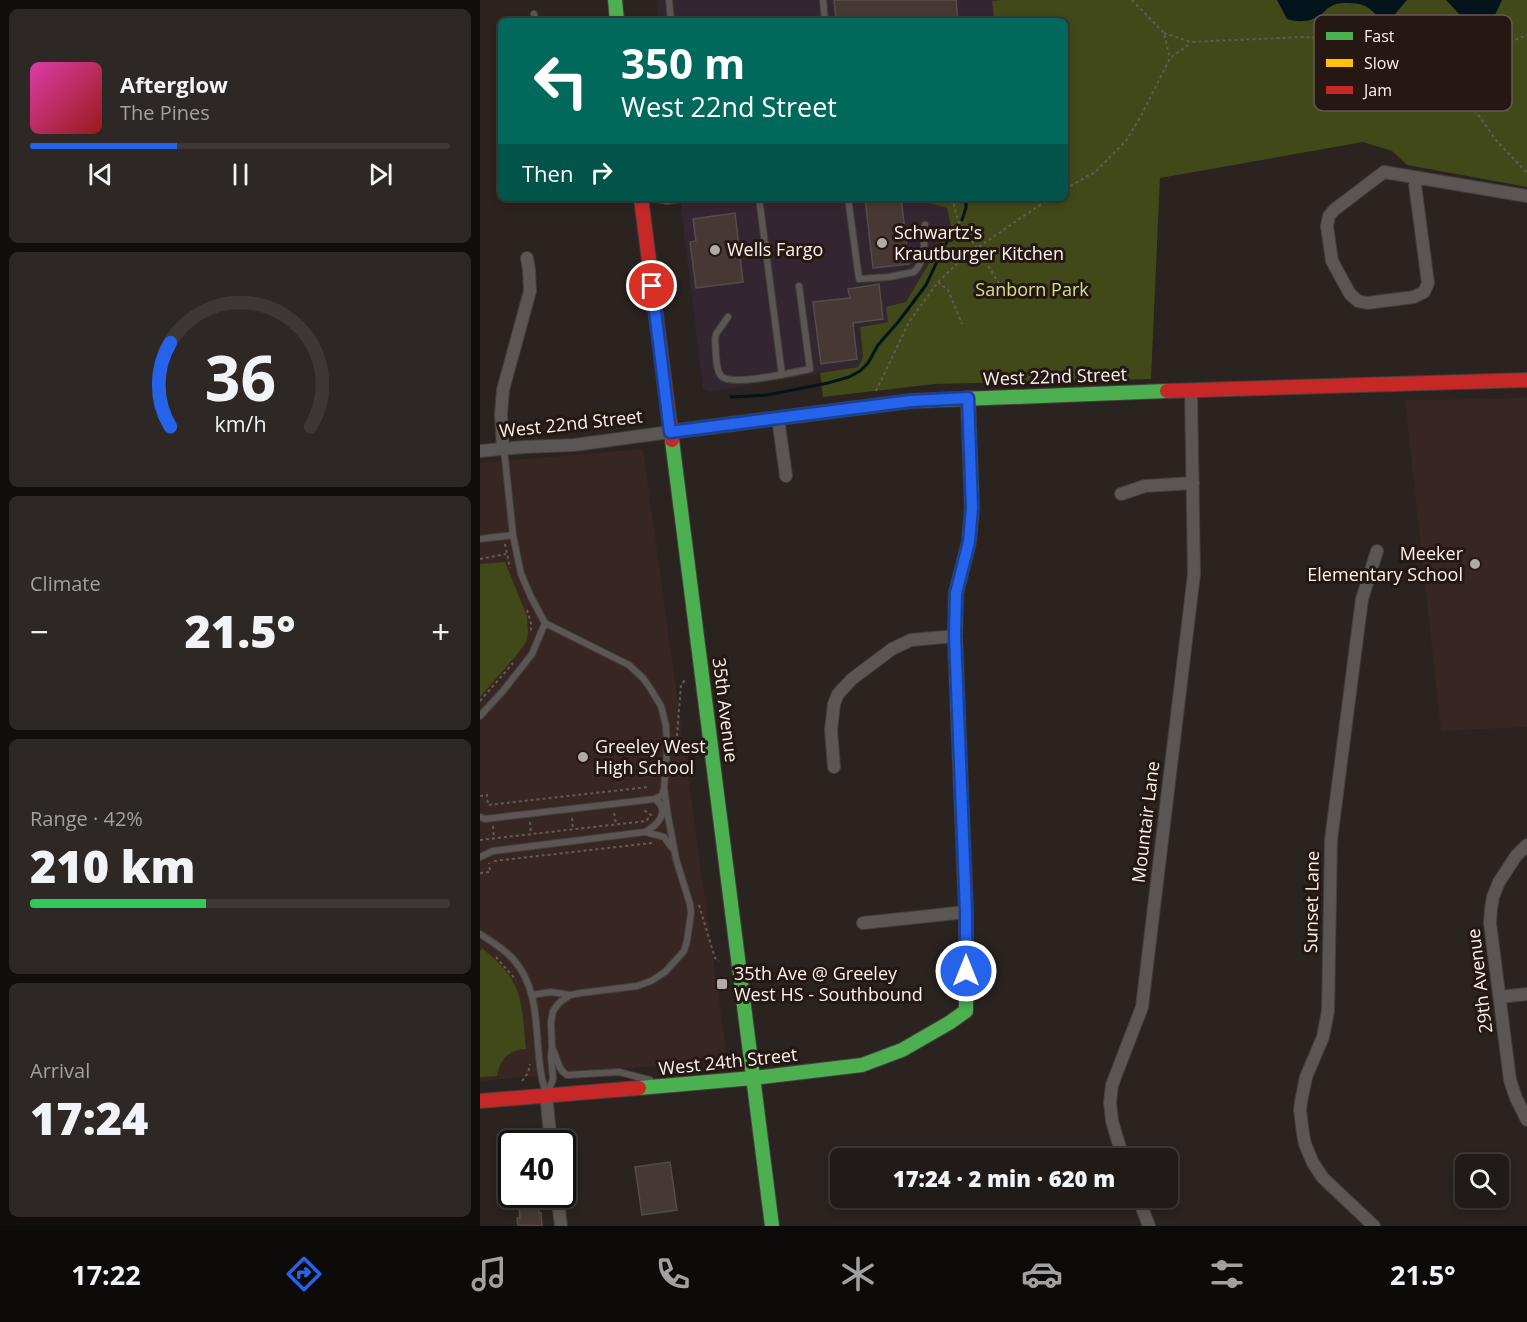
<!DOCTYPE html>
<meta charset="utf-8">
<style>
:root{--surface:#201a18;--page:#2d2725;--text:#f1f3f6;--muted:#a2a1a2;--line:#3d3837;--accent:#2563eb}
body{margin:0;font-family:"Open Sans",sans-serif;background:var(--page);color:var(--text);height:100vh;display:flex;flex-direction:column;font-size:22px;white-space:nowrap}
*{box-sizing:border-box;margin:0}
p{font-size:20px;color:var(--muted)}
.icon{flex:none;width:33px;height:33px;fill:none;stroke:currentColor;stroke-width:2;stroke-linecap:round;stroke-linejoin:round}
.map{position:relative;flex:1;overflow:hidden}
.details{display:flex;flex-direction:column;gap:9px;padding:9px;background:#120e0d;width:480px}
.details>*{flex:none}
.guide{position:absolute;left:18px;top:18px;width:570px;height:183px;border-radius:9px;box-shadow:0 3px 9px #0003,0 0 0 2px var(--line);background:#00695c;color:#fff;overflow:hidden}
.tools{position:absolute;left:975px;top:1154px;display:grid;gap:12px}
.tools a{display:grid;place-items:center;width:54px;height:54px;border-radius:9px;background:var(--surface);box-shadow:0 3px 9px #0003,0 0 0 2px var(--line);font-size:30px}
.speed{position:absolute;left:18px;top:1130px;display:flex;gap:12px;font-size:30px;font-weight:700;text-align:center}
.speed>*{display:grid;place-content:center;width:78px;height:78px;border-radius:50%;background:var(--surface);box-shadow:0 3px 9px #0003,0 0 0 2px var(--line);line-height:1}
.speed .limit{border:3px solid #111;border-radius:9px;background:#fff;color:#111}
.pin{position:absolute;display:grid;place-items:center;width:51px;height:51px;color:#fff;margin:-26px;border:3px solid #fff;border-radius:50%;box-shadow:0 2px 6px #0007}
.me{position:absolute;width:66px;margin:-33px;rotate:0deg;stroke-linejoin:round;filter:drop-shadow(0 0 4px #0008)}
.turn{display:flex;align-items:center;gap:21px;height:126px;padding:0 24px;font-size:27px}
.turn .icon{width:78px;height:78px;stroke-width:2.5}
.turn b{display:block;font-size:42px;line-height:51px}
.then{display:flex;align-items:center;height:57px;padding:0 24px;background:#0003;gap:12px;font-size:22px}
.big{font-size:45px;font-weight:800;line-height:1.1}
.details .card{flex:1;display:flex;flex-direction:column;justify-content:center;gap:9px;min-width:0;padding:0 21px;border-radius:9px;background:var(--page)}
.details .dial{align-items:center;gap:0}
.dial svg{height:156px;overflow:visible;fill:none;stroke:var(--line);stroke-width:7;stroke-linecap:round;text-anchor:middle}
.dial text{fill:var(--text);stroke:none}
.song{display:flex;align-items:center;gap:18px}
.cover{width:72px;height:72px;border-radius:9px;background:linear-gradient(135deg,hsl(320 70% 55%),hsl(0 70% 35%))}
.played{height:6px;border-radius:3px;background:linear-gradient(90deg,var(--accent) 35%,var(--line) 35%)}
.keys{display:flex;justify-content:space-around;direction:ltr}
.heat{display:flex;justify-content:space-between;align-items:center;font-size:33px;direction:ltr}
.charge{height:9px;border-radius:4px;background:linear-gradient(90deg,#34c759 42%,var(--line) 0)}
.trip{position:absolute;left:350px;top:1148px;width:348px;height:60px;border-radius:9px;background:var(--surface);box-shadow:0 3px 9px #0003,0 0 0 2px var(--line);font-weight:800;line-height:60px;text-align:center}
.dock{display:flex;height:96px;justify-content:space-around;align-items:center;background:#0d0a0a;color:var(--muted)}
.dock .icon{width:42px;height:42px}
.dock .active{color:var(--accent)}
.dock b{font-size:27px;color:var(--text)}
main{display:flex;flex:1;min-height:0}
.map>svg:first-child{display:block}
</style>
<main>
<section class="details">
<div class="card">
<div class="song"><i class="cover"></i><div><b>Afterglow</b><p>The Pines</p></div></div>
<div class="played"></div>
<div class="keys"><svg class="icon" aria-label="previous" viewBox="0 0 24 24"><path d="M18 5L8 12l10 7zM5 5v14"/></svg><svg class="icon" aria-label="pause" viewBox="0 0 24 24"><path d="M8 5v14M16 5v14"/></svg><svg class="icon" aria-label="next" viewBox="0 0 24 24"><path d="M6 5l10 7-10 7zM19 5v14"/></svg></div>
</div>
<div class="card dial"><svg viewBox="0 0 100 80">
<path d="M14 69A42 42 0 1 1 86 69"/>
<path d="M14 69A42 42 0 0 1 14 26" stroke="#2563eb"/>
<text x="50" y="56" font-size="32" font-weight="700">36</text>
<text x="50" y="72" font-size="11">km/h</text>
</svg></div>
<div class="card"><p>Climate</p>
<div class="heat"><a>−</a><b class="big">21.5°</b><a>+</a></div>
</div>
<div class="card"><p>Range · 42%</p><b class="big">210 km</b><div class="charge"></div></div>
<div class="card"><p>Arrival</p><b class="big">17:24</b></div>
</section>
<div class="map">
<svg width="1047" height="1226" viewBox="0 0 1047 1226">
<rect width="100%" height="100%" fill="#2a2320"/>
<path fill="#342630" d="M176,0H522L513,1L514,17L505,19V21H179Z
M200,198H448L449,203L467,208L471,227L426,303L408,322L380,327L383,357L378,367L229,392L223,389Z"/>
<path fill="#382622" d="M1047,397V727L961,731L925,400L1018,399Z
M163,449L246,1051L236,1061L0,1081V463Z"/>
<path fill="#404917" d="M522,0H1047V187L927,165L912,151L883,142L680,178L671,379L455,384L343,397L340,373L378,367L383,357L380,327L408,322L406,307L426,302L471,227L467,208L449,203L448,198H585V21H505V19L514,17L512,1Z
M25,562L47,616L48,633L46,642L39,652L0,697V564Z
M2,948C44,982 41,999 46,1049C29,1050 20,1059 17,1076L0,1077V951Z"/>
<path fill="#04141d" d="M797,0H927L909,21L899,19C891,7 883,3 868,3C862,3 855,3 850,7C847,8 845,11 843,13C831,22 821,23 807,19Z
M966,0H1022L1015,15C1006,20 993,24 983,17C979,15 970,4 966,0Z"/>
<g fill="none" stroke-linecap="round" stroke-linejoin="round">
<path stroke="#04141d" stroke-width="3" d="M482,220L486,208V198
M251,397L287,395L348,383L369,377L380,371L388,363L398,345L419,321L446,285L465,245L478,226"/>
</g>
<path fill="#463832" stroke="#534d4a" stroke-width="1.5" d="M354,0H476L478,21H356Z
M291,198H316V199L291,202Z
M385,198H421L429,264L393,268Z
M255,213L263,282L216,288L210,242L216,241L213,219Z
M399,284L403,319L373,323L377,359L341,364L333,302L370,298L368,289Z
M48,1133L49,1142H51L52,1143H32V1160L31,1153L29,1154L28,1147L30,1146L29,1135Z
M190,1162L197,1210L162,1215L155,1167Z
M36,1194H55L56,1198L36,1200Z
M58,1204L59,1213H61L62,1225L60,1226L38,1225L37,1218H40L39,1206Z"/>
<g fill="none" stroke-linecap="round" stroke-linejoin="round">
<g stroke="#443e3c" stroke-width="8">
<path id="lane" d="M189,0L191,21
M343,0L345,21
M54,14L55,21
M174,198L187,201L208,198
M279,198L302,375
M368,198L379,279L409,277L434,272C446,261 444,240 445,225
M248,317L236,334L235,339C236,348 235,369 241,376C251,387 314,372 330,369L319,286
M24,449L33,535L41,574L51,597L65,623L149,665L163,678L170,688L181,706L186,726L187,751L184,788L188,816L196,859L210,904L211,913L207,941L204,951L185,972L171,981L157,986L101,993L90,995L79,1003L73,1011L71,1022L72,1047L71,1056L73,1079L67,1094
M0,539L33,535
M0,716L23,691L52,654L65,623
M0,817L5,819L175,799L182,795L184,789
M165,832C178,825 191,811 175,799
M0,857L13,851L165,832L184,837L192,848
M0,934C11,941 24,949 33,959C55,983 56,1017 58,1047C60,1065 60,1077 66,1093
M52,995L71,992L90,995
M72,1048C78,1058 77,1069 87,1075L139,1072L170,1080"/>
</g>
<g stroke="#443e3c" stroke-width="14">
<path id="street" d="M934,177L948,283L944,292L934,297L887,303L878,301L870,294L852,261L847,226L849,216L854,210L904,172L1047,196
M298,418L306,476
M23,449L21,414L23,390L50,291L49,270L47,258
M0,451L44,447L94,445L190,432
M641,494L665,486L713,483
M354,767L351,730L354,704L358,694L372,679L412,649L431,640L475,636
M1047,845L1036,856L1019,882L1013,897L1011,909L1010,923L1030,1080L1036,1098L1047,1120
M383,923L486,912
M1020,997L1047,994
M66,1095L71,1143
M643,1158L632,1121L630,1102L632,1085L662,1007L714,574L711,390
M77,1194L81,1226
M658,1197L669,1226
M894,1226L843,1178L833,1163L825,1144L823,1134L820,1110L821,1102L826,1077L843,1037L848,1011L851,840L882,599L897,551"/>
</g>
<g stroke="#443e3c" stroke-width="16">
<path id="fast" d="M135,0L137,21
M190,432L431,401L687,391
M192,440L292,1226
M159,1088L273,1078L382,1065L422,1050L469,1023L486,1011V912L481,789"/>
</g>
<g stroke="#443e3c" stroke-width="16">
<path id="slow" d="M481,789L475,636L476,593L489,542L492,508L488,398"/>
</g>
<g stroke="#443e3c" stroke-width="16">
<path id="jam" d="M161,198L192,440
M687,391L1047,380
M0,1101L159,1088"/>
</g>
<path stroke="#615c5a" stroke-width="2" stroke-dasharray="3 3" stroke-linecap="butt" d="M652,0L684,33L690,58
M684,33L711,42L822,37L888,40L909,44L953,59L981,61L1047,35
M953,59L974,80L1015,139L1047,173
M974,80L981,61
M585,189L615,172L646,141L662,114L690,58L711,43
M472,198L478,221L497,248L522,288
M458,282L468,290L482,324
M396,391L429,322L458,282L484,257L570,198
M25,544L30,568
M0,559L26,554
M47,610L51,623V633
M0,701L33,663
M196,748L201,685L205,680
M0,796L7,795L8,805L168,787
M134,813L136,824
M92,818L93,829
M50,822L51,834
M13,826L14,838
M0,840L166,821L171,815L164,810
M14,861L172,843
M0,873L10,872L9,863
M219,905L235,958L239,961
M16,957L36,980
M42,1081L48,1073L50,1064"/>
<use href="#lane" stroke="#5b5553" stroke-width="6"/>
<use href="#street" stroke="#5b5553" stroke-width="12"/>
<use href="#fast" stroke="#4caf50" stroke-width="14"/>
<use href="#slow" stroke="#ffc107" stroke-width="14"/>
<use href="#jam" stroke="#c62828" stroke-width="14"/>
</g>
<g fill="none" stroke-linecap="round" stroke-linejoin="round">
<g stroke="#184099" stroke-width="15">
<path id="route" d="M172,286L190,432L431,401L488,398L492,508L489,542L476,593L475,636L486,912V971"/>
</g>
<use href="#route" stroke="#2563eb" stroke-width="10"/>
</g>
<g fill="#b2aaa6" stroke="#251812" stroke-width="2">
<circle cx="402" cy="243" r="6"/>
<circle cx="235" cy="250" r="6"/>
<circle cx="995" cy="564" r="6"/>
<circle cx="103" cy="757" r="6"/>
<rect x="236" y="978" width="12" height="12" rx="3"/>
</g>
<g text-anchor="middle" stroke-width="6" stroke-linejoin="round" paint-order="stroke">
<g font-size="18" fill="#fcf2ee" stroke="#251812" text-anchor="start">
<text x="414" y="239">Schwartz's<tspan x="414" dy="21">Krautburger Kitchen</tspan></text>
<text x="247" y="256">Wells Fargo</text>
<text x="983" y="560" text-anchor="end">Meeker<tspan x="983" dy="21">Elementary School</tspan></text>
<text x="115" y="753">Greeley West<tspan x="115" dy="21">High School</tspan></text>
<text x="254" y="980">35th Ave @ Greeley<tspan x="254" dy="21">West HS - Southbound</tspan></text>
</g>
<g font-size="18" fill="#cce387" stroke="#251812">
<text x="552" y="296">Sanborn Park</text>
</g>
<g font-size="18" fill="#fcf2ee" stroke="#251812">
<text transform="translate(575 377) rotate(-2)" y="6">West 22nd Street</text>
<text transform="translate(91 424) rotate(-6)" y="6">West 22nd Street</text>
<text transform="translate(245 710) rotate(83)" y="6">35th Avenue</text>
<text transform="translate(666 822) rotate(-83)" y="6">Mountair Lane</text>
<text transform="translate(832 902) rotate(-89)" y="6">Sunset Lane</text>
<text transform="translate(1000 981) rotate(-97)" y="6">29th Avenue</text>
<text transform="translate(248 1062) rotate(-6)" y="6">West 24th Street</text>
</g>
</g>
<rect x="834" y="15" width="198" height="96" rx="9" fill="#251812" stroke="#665954" stroke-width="1.5"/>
<rect x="846" y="32" width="27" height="8" fill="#4caf50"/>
<rect x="846" y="59" width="27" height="8" fill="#ffc107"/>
<rect x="846" y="86" width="27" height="8" fill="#c62828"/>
<g font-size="16" fill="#fcf2ee">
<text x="884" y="42">Fast</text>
<text x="884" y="69">Slow</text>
<text x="884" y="96">Jam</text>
</g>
</svg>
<div class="tools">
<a><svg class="icon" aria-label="search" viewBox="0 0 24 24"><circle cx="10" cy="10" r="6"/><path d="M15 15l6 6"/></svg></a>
</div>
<div class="speed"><div class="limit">40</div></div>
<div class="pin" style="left:172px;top:286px;background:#d93025"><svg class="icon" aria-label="arrive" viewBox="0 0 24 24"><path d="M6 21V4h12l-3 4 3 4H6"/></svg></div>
<svg class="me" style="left:486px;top:971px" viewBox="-20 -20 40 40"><circle r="17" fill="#2563eb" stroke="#fff" stroke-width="3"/><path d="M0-11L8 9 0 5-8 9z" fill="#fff"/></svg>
<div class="trip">17:24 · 2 min · 620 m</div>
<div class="guide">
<div class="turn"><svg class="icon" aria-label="left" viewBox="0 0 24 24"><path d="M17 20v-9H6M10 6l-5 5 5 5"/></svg><div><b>350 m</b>West 22nd Street</div></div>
<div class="then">Then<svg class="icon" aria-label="right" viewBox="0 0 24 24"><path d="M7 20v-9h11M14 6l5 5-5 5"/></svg></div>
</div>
</div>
</main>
<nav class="dock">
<b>17:22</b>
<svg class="icon active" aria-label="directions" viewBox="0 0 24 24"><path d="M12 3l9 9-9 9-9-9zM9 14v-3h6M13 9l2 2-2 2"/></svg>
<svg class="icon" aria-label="music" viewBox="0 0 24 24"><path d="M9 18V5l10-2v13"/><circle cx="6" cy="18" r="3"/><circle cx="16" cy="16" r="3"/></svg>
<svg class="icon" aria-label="phone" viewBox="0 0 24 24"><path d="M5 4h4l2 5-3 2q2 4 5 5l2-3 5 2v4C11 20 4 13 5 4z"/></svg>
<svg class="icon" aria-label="climate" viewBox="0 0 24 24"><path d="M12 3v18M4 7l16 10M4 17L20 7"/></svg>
<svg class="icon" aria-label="car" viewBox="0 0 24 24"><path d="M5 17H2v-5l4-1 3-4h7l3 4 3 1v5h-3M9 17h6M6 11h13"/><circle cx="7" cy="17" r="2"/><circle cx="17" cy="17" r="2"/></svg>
<svg class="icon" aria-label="filters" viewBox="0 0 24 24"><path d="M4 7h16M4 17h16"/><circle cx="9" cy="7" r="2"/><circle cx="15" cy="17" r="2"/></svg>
<b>21.5°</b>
</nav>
